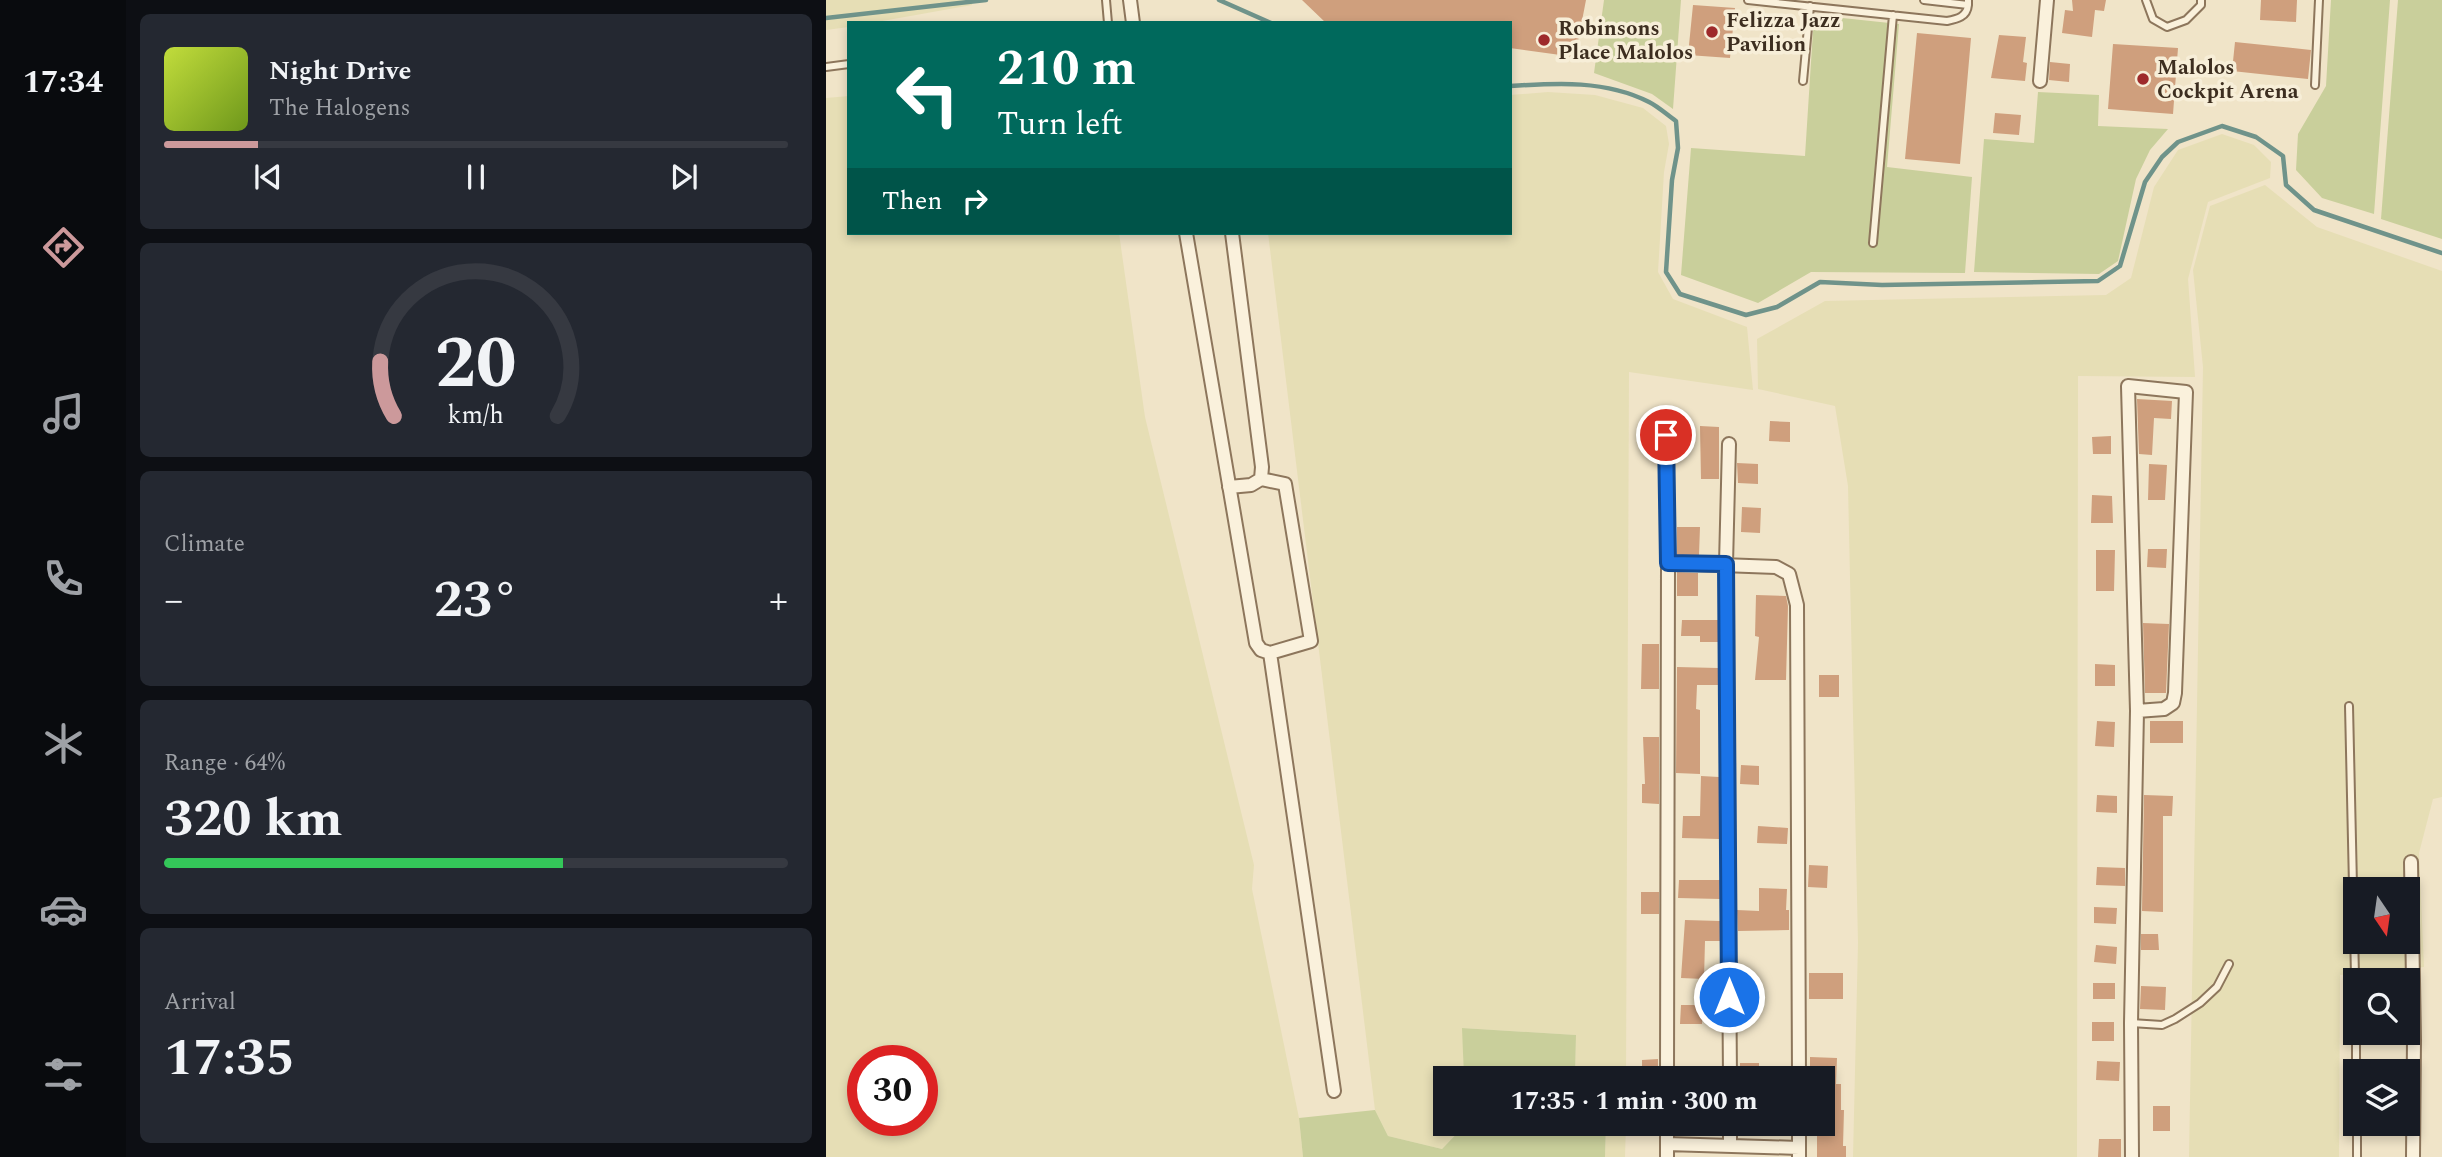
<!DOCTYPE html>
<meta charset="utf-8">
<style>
:root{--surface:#171b24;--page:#242831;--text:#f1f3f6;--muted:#9ea1a6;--line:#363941;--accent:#cc999b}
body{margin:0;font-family:Spectral,serif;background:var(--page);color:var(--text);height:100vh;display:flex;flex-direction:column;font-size:26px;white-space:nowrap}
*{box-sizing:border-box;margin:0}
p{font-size:23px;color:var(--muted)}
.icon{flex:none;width:38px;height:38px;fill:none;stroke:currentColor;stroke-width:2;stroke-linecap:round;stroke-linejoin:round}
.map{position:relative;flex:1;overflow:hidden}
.side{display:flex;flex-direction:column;gap:14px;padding:14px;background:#0d0f14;width:700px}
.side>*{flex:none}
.banner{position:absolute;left:21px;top:21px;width:665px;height:214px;border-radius:0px;box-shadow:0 4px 10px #0003;background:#00695c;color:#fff;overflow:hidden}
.needle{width:46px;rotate:167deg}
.buttons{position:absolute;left:1517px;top:877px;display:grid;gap:14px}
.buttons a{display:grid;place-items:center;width:77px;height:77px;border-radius:0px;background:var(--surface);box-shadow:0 4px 10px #0003;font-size:35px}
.speed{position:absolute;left:21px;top:1045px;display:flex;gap:14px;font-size:35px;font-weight:700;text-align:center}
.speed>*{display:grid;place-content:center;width:91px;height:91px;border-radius:50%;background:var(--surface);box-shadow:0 4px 10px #0003;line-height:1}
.speed .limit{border:10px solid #d22;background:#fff;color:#111}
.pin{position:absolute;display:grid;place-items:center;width:60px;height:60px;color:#fff;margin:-30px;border:4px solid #fff;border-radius:50%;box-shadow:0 2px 7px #0007}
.me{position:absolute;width:77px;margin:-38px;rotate:0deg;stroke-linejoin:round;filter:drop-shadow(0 0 5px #0008)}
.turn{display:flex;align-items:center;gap:24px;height:147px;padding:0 35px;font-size:32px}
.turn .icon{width:91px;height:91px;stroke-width:2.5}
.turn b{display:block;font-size:49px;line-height:60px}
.then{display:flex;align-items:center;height:66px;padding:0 35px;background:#0003;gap:14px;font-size:26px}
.big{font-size:52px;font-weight:700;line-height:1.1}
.side .widget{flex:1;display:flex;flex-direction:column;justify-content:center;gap:10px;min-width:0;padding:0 24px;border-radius:10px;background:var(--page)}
.side .dial{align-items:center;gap:0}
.dial svg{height:182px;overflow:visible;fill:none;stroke:var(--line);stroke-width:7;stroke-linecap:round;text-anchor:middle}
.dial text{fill:var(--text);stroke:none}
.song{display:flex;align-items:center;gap:21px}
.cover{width:84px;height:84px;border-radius:10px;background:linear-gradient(135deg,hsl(70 70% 55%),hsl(80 70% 35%))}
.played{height:7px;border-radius:4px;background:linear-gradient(90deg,var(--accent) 15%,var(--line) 15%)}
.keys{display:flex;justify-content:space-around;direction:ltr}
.heat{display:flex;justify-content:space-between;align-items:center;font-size:38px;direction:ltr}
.charge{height:10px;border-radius:5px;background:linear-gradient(90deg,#34c759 64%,var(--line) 0)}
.trip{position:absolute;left:607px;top:1066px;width:402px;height:70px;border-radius:0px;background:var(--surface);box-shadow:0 4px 10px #0003;font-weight:700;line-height:70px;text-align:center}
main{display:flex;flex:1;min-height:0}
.tab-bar{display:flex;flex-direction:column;width:126px;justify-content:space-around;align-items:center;background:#090b0e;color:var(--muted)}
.tab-bar .icon{width:49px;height:49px}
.tab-bar .on{color:var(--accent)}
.tab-bar b{font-size:32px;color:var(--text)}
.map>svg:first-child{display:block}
</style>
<main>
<nav class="tab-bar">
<b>17:34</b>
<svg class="icon on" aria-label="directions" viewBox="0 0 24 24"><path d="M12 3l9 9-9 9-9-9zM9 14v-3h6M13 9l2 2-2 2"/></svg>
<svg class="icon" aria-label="music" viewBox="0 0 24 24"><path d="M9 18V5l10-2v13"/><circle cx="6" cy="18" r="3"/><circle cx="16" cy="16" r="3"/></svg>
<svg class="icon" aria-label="phone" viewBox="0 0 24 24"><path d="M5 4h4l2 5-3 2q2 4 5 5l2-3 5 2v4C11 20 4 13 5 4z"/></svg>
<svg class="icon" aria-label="climate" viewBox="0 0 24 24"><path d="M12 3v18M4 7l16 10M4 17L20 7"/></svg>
<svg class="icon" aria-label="car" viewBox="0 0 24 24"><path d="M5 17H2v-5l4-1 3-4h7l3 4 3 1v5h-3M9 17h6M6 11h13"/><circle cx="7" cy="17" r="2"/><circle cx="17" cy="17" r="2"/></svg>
<svg class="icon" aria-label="filters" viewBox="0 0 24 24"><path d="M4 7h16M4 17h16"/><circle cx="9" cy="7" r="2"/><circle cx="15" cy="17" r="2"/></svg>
</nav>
<section class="side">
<div class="widget">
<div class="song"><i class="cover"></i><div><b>Night Drive</b><p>The Halogens</p></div></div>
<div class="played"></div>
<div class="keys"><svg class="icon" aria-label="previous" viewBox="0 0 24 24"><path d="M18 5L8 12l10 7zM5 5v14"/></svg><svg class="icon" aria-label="pause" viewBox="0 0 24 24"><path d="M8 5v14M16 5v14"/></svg><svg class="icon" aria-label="next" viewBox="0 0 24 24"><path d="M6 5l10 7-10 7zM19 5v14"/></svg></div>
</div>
<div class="widget dial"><svg viewBox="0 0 100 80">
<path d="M14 69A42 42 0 1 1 86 69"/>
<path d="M14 69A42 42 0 0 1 8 45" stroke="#cc999b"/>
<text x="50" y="56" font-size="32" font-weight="700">20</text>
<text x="50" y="72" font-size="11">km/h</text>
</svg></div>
<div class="widget"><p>Climate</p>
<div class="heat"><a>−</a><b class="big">23°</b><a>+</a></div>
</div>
<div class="widget"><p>Range · 64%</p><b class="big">320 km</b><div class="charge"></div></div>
<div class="widget"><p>Arrival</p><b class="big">17:35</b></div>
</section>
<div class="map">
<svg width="1616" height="1157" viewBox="0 0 1616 1157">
<rect width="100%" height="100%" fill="#f0e4c8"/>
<path fill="#e6deb5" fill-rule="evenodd" d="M0,0H146V5L45,23H23V27L0,30Z
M722,92L769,95L817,108L840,126L843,144L838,172L832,272L847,299L921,327L927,390L803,372L800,1078H749L750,1035L637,1028L638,1078H620V1124H640L616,1149L562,1136L549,1110L442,233H684V95Z
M23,96V233H293L319,417L428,865L426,889L473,1118L477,1157H0V98ZM96,1060V1120H37V1060Z
M1396,134L1428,145L1445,162L1444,178L1382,202L1362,279L1369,377L1252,376L1251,1157H1027L1032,943L1022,486L1009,406L932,389L931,339L999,301L1280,295L1305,278L1328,187L1352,150Z
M1439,185L1491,227L1616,271V797L1607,799L1593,853L1598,967L1514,975L1513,1157H1363L1377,367L1367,270L1384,206ZM1530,889H1582V942H1530Z
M780,1124H800L799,1157H779Z"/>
<path fill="#c9cf9b" d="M778,0H855L847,109L826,94L768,73Z
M1505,0H1564L1548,214L1496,198L1470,170L1472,134L1500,86Z
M1572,0H1616V239L1555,219Z
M988,15L1073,24L1061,167L1146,177L1139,273L985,272L932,303L855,275L865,148L979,156Z
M1212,92L1273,95L1272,126L1342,129L1324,150L1310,179L1292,261L1273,274L1148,272L1158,139L1208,143Z
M636,1028L750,1035L749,1078H638Z
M549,1110L562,1136L616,1149L640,1124H780L779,1157H477L473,1118Z"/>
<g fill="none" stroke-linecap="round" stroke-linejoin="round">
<path stroke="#6f938a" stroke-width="4.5" d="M393,0L445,23
M0,18L160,0
M684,86C731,83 780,80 823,102C833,107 841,115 850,121L852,148L846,180L840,272L854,294L920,315L951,307L994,282L1056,285L1272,281L1294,266L1319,182L1336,157L1352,142L1396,126L1430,137L1457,156L1460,185L1488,210L1616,253"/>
</g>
<path fill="#cf9f7d" d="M476,0H760L749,57L684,48V23H500Z
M1246,0H1280L1278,11L1269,10L1266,37L1236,33L1239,10L1247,11Z
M1435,0H1471L1470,22L1434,20Z
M867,5L909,8L904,58L862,55Z
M1091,33L1145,38L1134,164L1079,159Z
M1173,35L1200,37L1197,62L1201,63L1199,81L1165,78Z
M1409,42L1485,50L1482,79L1406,71Z
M1287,44L1352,48L1347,114L1282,109Z
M1224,62L1244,64L1243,82L1223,80Z
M1169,113L1195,115L1193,135L1167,133Z
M1311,399L1346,401L1345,419L1328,418L1326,455L1313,454Z
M944,421L964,422V442L943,441Z
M874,426L893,427V479H875Z
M1285,436V454H1267L1266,437Z
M911,463L932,464V484L912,483Z
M1323,464L1341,465L1339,500H1322Z
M1266,495L1286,496L1287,523H1265Z
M916,507L935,508L934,533L915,532Z
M851,527H874L873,555H851Z
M1322,549H1341L1340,568L1321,567Z
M1270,550H1289L1288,591H1270Z
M851,572L872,573V596H851Z
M930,595L960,596L962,606L960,680H929L933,637L929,636Z
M856,620H892V642H874V636H855Z
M1317,623L1343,624L1340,693H1319Z
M816,644H833V689H815Z
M1269,664L1289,665V686H1269Z
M851,667L892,668V685H871L870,709L874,710V774L850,773Z
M993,675H1013V697H993Z
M1271,721L1289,722L1288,747L1269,746Z
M1324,721H1357V743H1324Z
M817,737H833V804L816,803V784H819Z
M915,765L933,766V785L914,784Z
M875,776L893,777V839L856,838L857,816H874Z
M1271,795L1291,796V813L1270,812Z
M1318,795L1347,796L1346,816H1337V912L1316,911Z
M932,826L962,828L961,844L931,843Z
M983,865L1002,866L1001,888L982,887Z
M1271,867L1299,868V886L1270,885Z
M853,880H894V899L852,898Z
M933,888L961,889L960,910H963V930L912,931L911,910L933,911Z
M815,892H833V914H815Z
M1268,907L1291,908L1290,924L1268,923Z
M859,920L894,921V941H879L878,979L855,978Z
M1315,934H1332L1333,950H1315Z
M1270,945L1291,947L1290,964L1268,962Z
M983,973H1017V999H983Z
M1267,983H1289V999H1267Z
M1315,986L1340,987L1339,1010L1314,1009Z
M855,1005H877L876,1024H854Z
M1266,1022H1288V1041H1266Z
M984,1057L1011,1058L1010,1084H1015V1110H1018L1017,1146H1020V1157H991V1124H998V1078H984Z
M832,1059V1078H816V1060Z
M1271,1061L1294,1062L1293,1081L1270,1080Z
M914,1063H933V1078H914Z
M1327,1106H1344V1131H1327Z
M1273,1139H1295V1157H1272Z"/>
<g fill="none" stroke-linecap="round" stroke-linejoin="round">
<g stroke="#8d765c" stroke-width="10">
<path id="lane" d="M280,0L282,23
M922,0L1121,21C1131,19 1141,17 1142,5
M1098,0L1142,5V0
M1320,0L1327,19L1341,27L1360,20L1375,5V0
M0,67L23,64
M977,81L984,6
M1489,85L1493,0
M1047,243L1067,15
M1523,706L1530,1021
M1305,1023L1336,1025L1349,1019L1374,1003L1391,987L1403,964
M1530,1032V1071
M1531,1157V1124"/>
</g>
<g stroke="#8d765c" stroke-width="16">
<path id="street" d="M304,0L307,23
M1214,81L1221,0
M360,233L430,643L435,650L444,653L508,1091
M840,435L842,563L841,1078
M903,444L900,564L904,1078
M435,479L459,484L485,641L444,653
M403,487L425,485L435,479L436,467L406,233
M842,563L950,567L963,574L971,605L973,1078
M1585,862L1588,1040L1587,1157
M841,1124V1157
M904,1124V1145
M841,1144L973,1148
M973,1157V1124
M1306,1157L1305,1023L1311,711L1302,386L1360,392L1349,693L1347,703L1338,709L1311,711"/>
</g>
<use href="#lane" stroke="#faf1dc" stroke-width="6"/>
<use href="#street" stroke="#faf1dc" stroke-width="12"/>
</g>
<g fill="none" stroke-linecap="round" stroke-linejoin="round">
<g stroke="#114b97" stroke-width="18">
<path id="route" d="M840,435L842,563L900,564L903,997"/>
</g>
<use href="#route" stroke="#1a73e8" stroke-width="12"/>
</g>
<g fill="#9e2a2b" stroke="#f7eed8" stroke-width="2.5">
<circle cx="886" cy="32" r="7"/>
<circle cx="718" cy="40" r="7"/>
<circle cx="1317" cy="79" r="7"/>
</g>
<g text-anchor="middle" stroke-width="7" stroke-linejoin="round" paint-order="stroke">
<g font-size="21" font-weight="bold" fill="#3d2e20" stroke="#f7eed8" text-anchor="start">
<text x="900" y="27">Felizza Jazz<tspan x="900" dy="24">Pavilion</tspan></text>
<text x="732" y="35">Robinsons<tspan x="732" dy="24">Place Malolos</tspan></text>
<text x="1331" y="74">Malolos<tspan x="1331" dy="24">Cockpit Arena</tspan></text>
</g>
</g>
</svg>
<div class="buttons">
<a><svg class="needle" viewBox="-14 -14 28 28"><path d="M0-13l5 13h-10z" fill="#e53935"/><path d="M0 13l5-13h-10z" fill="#9ea1a6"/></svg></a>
<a><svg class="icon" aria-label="search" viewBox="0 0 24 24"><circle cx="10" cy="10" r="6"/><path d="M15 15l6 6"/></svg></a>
<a><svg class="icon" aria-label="layers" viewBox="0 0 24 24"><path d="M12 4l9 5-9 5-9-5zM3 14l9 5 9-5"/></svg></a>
</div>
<div class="speed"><div class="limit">30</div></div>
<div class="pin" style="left:840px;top:435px;background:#d93025"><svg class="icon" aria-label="arrive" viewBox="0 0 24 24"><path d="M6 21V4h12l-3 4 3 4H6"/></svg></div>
<svg class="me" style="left:903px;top:997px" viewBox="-20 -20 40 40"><circle r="17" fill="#1a73e8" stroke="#fff" stroke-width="3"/><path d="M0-11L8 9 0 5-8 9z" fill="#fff"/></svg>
<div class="trip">17:35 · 1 min · 300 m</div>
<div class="banner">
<div class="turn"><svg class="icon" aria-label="left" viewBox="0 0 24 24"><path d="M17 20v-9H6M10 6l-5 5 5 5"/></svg><div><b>210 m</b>Turn left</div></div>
<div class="then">Then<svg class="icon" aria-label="right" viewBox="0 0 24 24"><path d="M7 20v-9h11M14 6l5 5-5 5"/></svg></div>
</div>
</div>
</main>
